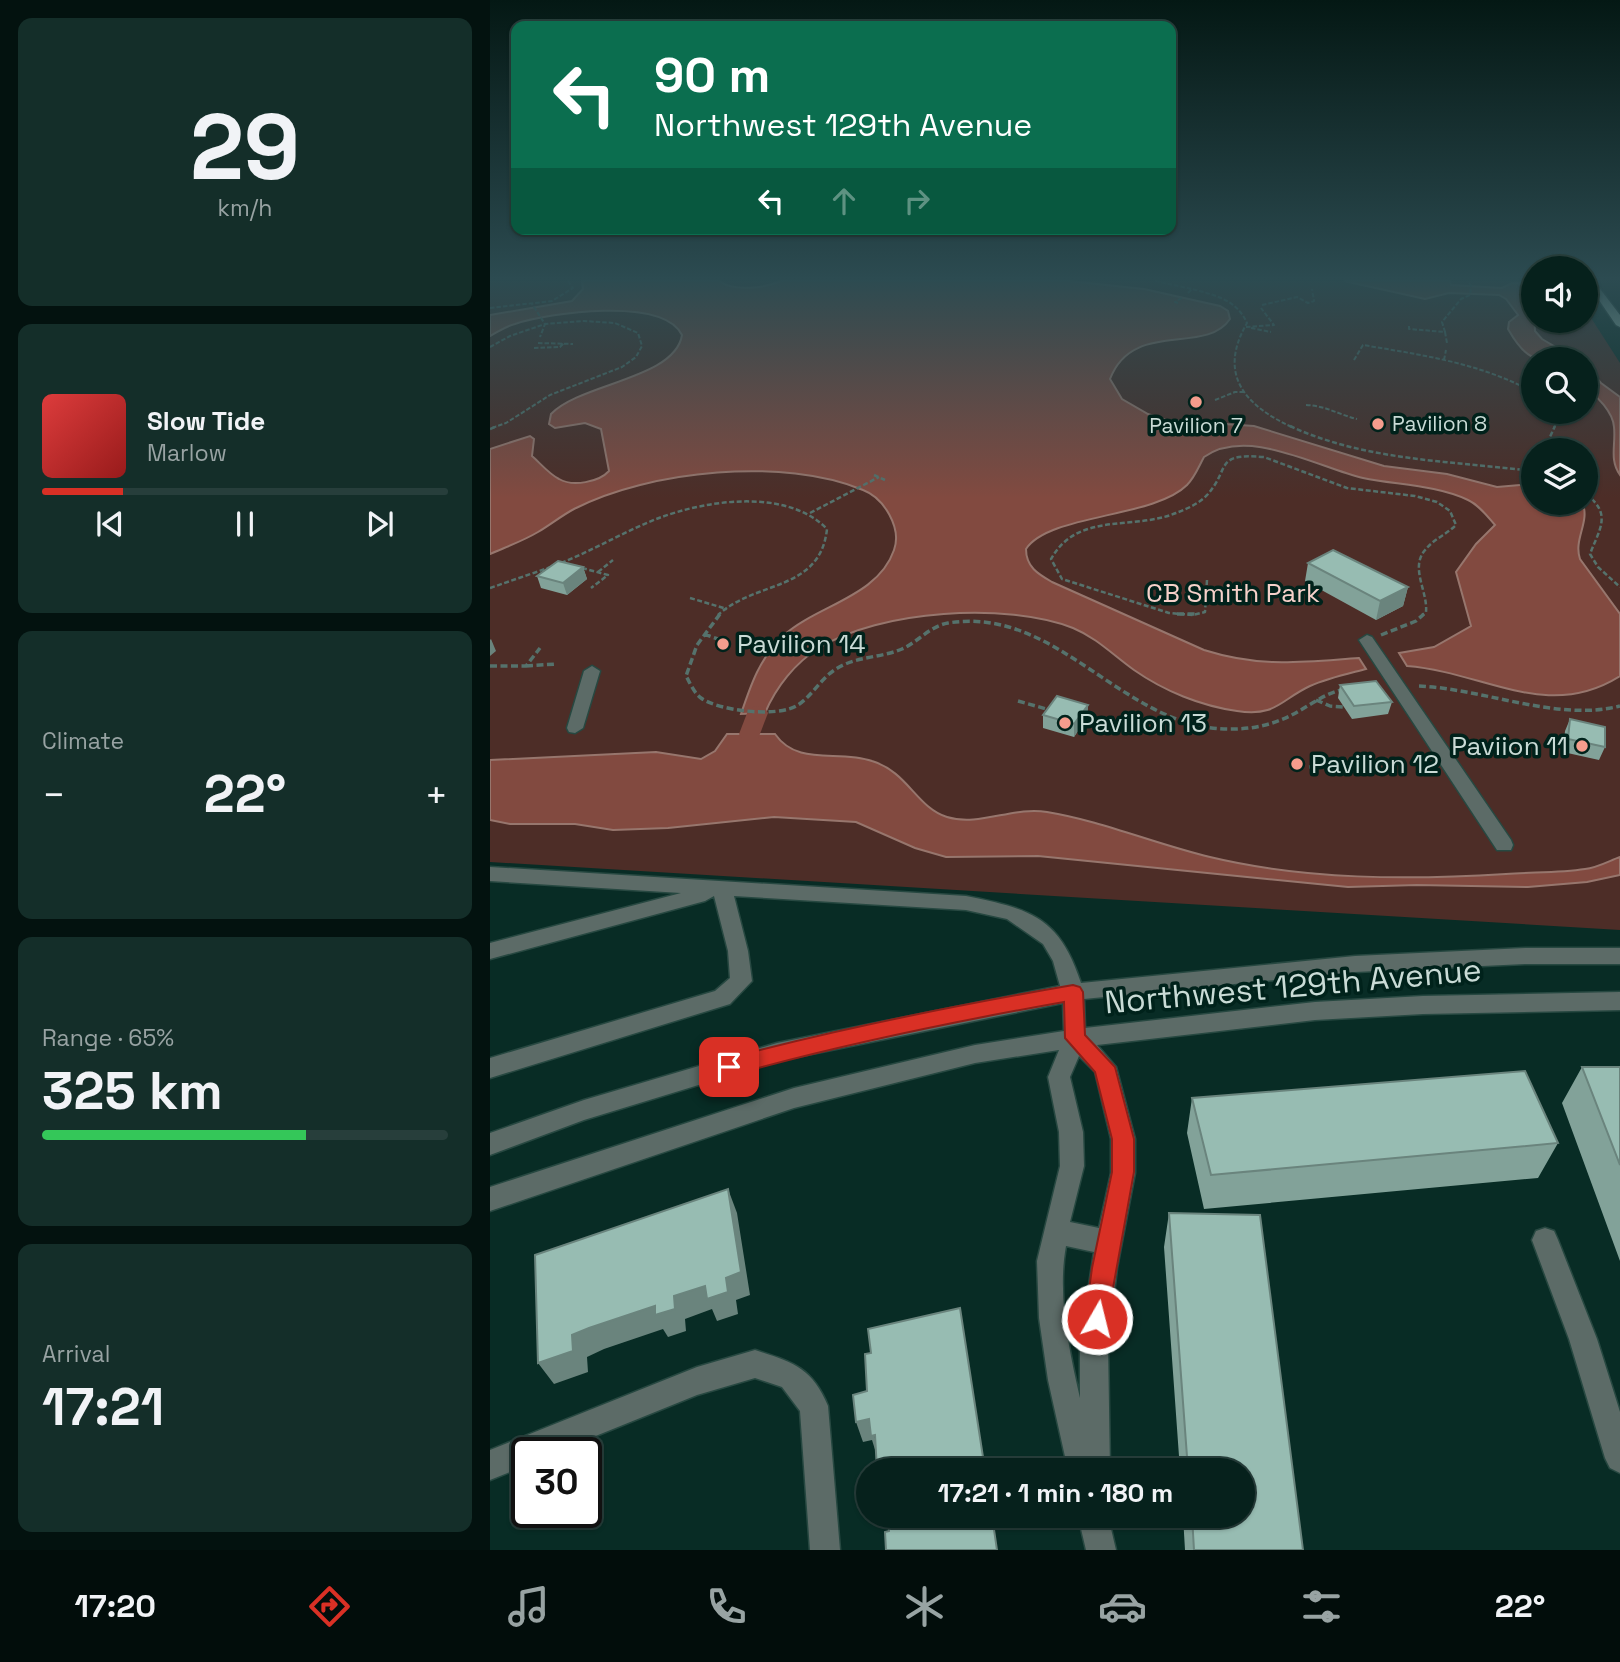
<!DOCTYPE html>
<meta charset="utf-8">
<style>
:root{--surface:#06211c;--page:#142e29;--text:#f1f3f6;--muted:#98a3a3;--line:#273e3b;--accent:#d93025}
body{margin:0;font-family:"Space Grotesk",sans-serif;background:var(--page);color:var(--text);height:100vh;display:flex;flex-direction:column;font-size:26px;white-space:nowrap}
*{box-sizing:border-box;margin:0}
p{font-size:23px;color:var(--muted)}
.icon{flex:none;width:38px;height:38px;fill:none;stroke:currentColor;stroke-width:2;stroke-linecap:round;stroke-linejoin:round}
.map{position:relative;flex:1;overflow:hidden}
.drawer{display:flex;flex-direction:column;gap:18px;padding:18px;background:#03120f;width:490px}
.drawer>*{flex:none}
.hud{position:absolute;left:21px;top:21px;width:665px;height:214px;border-radius:14px;box-shadow:0 2px 5px #0004,0 0 0 2px var(--line);background:#0b6e4f;color:#fff;overflow:hidden}
.fabs{position:absolute;left:1031px;top:256px;display:grid;gap:14px}
.fabs a{display:grid;place-items:center;width:77px;height:77px;border-radius:50%;background:var(--surface);box-shadow:0 2px 5px #0004,0 0 0 2px var(--line);font-size:35px}
.speed{position:absolute;left:21px;top:1437px;display:flex;gap:14px;font-size:35px;font-weight:700;text-align:center}
.speed>*{display:grid;place-content:center;width:91px;height:91px;border-radius:50%;background:var(--surface);box-shadow:0 2px 5px #0004,0 0 0 2px var(--line);line-height:1}
.speed .limit{border:4px solid #111;border-radius:10px;background:#fff;color:#111}
.pin{position:absolute;display:grid;place-items:center;width:60px;height:60px;color:#fff;margin:-30px;border-radius:14px;box-shadow:0 4px 10px #0006}
.me{position:absolute;width:77px;margin:-38px;rotate:8deg;stroke-linejoin:round;filter:drop-shadow(0 0 5px #0008)}
.turn{display:flex;align-items:center;gap:24px;height:147px;padding:0 28px;font-size:32px}
.turn .icon{width:91px;height:91px;stroke-width:2.5}
.turn b{display:block;font-size:49px;line-height:60px}
.lanes{display:flex;align-items:center;height:66px;padding:0 28px;background:#0003;justify-content:center;gap:35px;direction:ltr}
.lanes .off{opacity:.35}
.big{font-size:52px;font-weight:800;line-height:1.1}
.drawer .card{flex:1;display:flex;flex-direction:column;justify-content:center;gap:10px;min-width:0;padding:0 24px;border-radius:14px;background:var(--page)}
.drawer .dial{align-items:center;gap:0}
.dial b{font-size:91px;line-height:1}
.song{display:flex;align-items:center;gap:21px}
.cover{width:84px;height:84px;border-radius:10px;background:linear-gradient(135deg,hsl(0 70% 55%),hsl(0 70% 35%))}
.played{height:7px;border-radius:4px;background:linear-gradient(90deg,var(--accent) 20%,var(--line) 20%)}
.keys{display:flex;justify-content:space-around;direction:ltr}
.heat{display:flex;justify-content:space-between;align-items:center;font-size:38px;direction:ltr}
.charge{height:10px;border-radius:5px;background:linear-gradient(90deg,#34c759 65%,var(--line) 0)}
.trip{position:absolute;left:366px;top:1458px;width:399px;height:70px;border-radius:35px;background:var(--surface);box-shadow:0 2px 5px #0004,0 0 0 2px var(--line);font-weight:800;line-height:70px;text-align:center}
.menu{display:flex;height:112px;justify-content:space-around;align-items:center;background:#020d0b;color:var(--muted)}
.menu .icon{width:49px;height:49px}
.menu .on{color:var(--accent)}
.menu b{font-size:32px;color:var(--text)}
main{display:flex;flex:1;min-height:0}
.map>svg:first-child{display:block}
</style>
<main>
<section class="drawer">
<div class="card dial"><b>29</b><p>km/h</p></div>
<div class="card">
<div class="song"><i class="cover"></i><div><b>Slow Tide</b><p>Marlow</p></div></div>
<div class="played"></div>
<div class="keys"><svg class="icon" aria-label="previous" viewBox="0 0 24 24"><path d="M18 5L8 12l10 7zM5 5v14"/></svg><svg class="icon" aria-label="pause" viewBox="0 0 24 24"><path d="M8 5v14M16 5v14"/></svg><svg class="icon" aria-label="next" viewBox="0 0 24 24"><path d="M6 5l10 7-10 7zM19 5v14"/></svg></div>
</div>
<div class="card"><p>Climate</p>
<div class="heat"><a>−</a><b class="big">22°</b><a>+</a></div>
</div>
<div class="card"><p>Range · 65%</p><b class="big">325 km</b><div class="charge"></div></div>
<div class="card"><p>Arrival</p><b class="big">17:21</b></div>
</section>
<div class="map">
<svg width="1130" height="1550" viewBox="0 0 1130 1550">
<rect width="100%" height="100%" fill="#082c25"/>
<path fill="#4d2d27" fill-rule="evenodd" d="M0,281H1043V320H1096V310L1130,363V930L0,862ZM1043,359H1096V411H1043ZM1043,450H1096V502H1043Z"/>
<path fill="#824a40" stroke="#97766d" stroke-width="2" d="M92,281H229C244,292 275,288 291,281H579L654,289L730,306L738,311L740,319C715,356 643,319 620,379L632,399L658,414L676,420L764,426L894,466L957,474L1007,487L1043,484V502H1092C1101,521 1083,539 1090,559L1130,614V676C1057,722 994,672 917,666L909,653L944,647L981,626L966,572L986,544L1005,525C997,516 989,505 978,500C946,485 907,485 873,478C829,468 758,426 714,457C709,466 705,477 697,485C664,518 559,514 536,549C536,567 548,574 562,582L714,650C771,668 811,662 869,658L876,669C857,674 838,678 820,686C790,700 786,717 747,711C711,706 674,691 644,670C623,655 607,638 583,628C517,602 389,610 329,648C305,663 286,687 275,713L251,714C261,684 270,658 293,636C327,605 388,597 404,550C412,528 394,498 373,490C294,457 160,470 84,509C71,516 60,525 48,532C33,541 16,547 0,554V449L40,436L44,439L42,456C50,463 59,474 69,479C83,487 109,482 119,471L111,429L95,423L65,428L59,424L61,414C91,383 185,379 192,335C173,296 58,313 25,324C16,326 8,332 0,336V315L82,301L93,289Z
M854,281H960L961,285L1012,288L1022,283L1043,284L1045,331L1052,339L1086,359C1048,359 1039,366 1018,329L1019,322L1028,315L1016,299L1009,295L959,293L935,299Z
M1096,366L1111,383L1130,397V475C1119,460 1126,444 1124,427C1123,412 1107,396 1096,388Z
M237,734H285C308,767 348,749 382,761C418,772 426,807 457,817C489,827 524,806 557,812C612,821 665,844 720,857C816,880 918,880 1016,874C1042,872 1069,873 1095,869C1107,868 1119,861 1130,857V875L1097,882L1038,887L927,885L858,887L548,856L456,857L425,848L366,822L284,817L178,828L123,830L85,824H20L0,820V760L166,752L211,759L225,751Z"/>
<g fill="none" stroke-linecap="round" stroke-linejoin="round">
<path fill="#824a40" fill-rule="evenodd" d="M267,706L275,708L278,713L268,739H252L249,734L259,708Z"/>
<g stroke="#274841" stroke-width="3">
<path id="minor" d="M877,635L882,637L1021,840L1023,845L1021,850H1007L869,640Z
M102,666L110,671L93,728L85,733L79,732L77,728L94,671Z
M0,867L476,896C540,909 569,916 591,983L865,956L1035,948H1130V964H1035L865,972L594,999L595,1028L825,1002L933,996L1130,992V1010L933,1014L825,1020L607,1045L626,1067L645,1139V1173L627,1268L618,1344L620,1470H578L558,1380L549,1318L547,1261L570,1166L569,1132L558,1077L569,1050L485,1063L304,1108L0,1211V1187L304,1088L485,1045L574,1031L573,1003L287,1061L94,1120L0,1155V1133L94,1100L287,1043L570,986L563,961L553,944L517,919L476,910L244,896L258,951L262,981L240,1004L0,1078V1058L225,991L240,978L238,951L224,896L215,901L0,959V943L191,893L0,881ZM589,1056L605,1072L621,1139V1173L609,1228L580,1222L594,1166L593,1132L580,1077ZM576,1246L604,1252L590,1344V1398C579,1350 567,1295 576,1246Z
M1055,1228L1064,1231L1068,1240L1107,1339L1130,1412V1473L1120,1468L1115,1458L1079,1339L1042,1240L1046,1231Z
M265,1350C302,1362 322,1367 338,1406L350,1550H320L310,1411L292,1387L265,1378L207,1395L66,1452H37V1465L0,1480V1450L207,1367Z
M588,1516H618L626,1550H596Z"/>
</g>
<g stroke="#274841" stroke-width="3">
<path id="highway" d="M1096,281H1104L1130,315V327L1126,325Z"/>
</g>
<path stroke="#55726c" stroke-width="2" stroke-dasharray="4.5 2" stroke-linecap="butt" d="M665,281L702,289
M698,293L702,289C725,295 747,300 757,323C727,375 755,406 804,428
M688,303L685,302L693,297
M772,305L807,297L818,303L824,301L822,289
M0,308L62,301L83,288L78,281
M919,326V329L955,332L952,322L971,299L980,295L981,286L978,281
M756,327L784,325L771,308
M761,328L781,332
M955,332L957,343
M48,343L83,344
M0,347L20,336L55,324L50,337
M44,348L70,347L74,343
M864,360L873,345C932,355 990,363 1043,392
M954,360L956,350
M725,400L745,392H755
M816,405C837,406 847,414 867,419
M1063,411L1066,423L1064,428
M2,428L16,423L60,395L132,367L146,357L152,346L148,333L125,323L94,321L55,324L42,304"/>
<path stroke="#55726c" stroke-width="2.5" stroke-dasharray="5 2.5" stroke-linecap="butt" d="M800,426C875,461 962,461 1043,471
M0,429L7,426
M1054,450L1065,426
M384,475L395,480
M1096,494C1122,514 1110,528 1100,554L1108,567L1130,587
M320,513L389,477
M71,563C104,550 135,531 169,518C217,500 297,488 337,529C330,592 266,580 228,615
M92,568L118,575L101,588
M108,572L123,560
M717,580L715,612L703,615L679,613L572,579L561,559C588,511 642,531 686,513C697,509 710,503 718,494C741,467 724,453 774,457L857,488L925,496L947,502L960,511L966,525C957,534 944,539 936,549C919,567 938,591 936,612L932,615
M0,588L61,567
M200,598L237,609"/>
<path stroke="#55726c" stroke-width="3.5" stroke-dasharray="7 3.5" stroke-linecap="butt" d="M230,614L207,645L196,676C200,683 204,693 211,698C229,711 288,718 308,705C323,695 331,678 346,669C366,656 391,658 412,649C428,642 440,626 458,623C570,605 634,732 743,729C766,729 789,723 809,711C823,703 835,694 851,690
M687,614H708
M214,634L228,639
M891,635L926,621L934,614
M0,666H36L50,648
M36,666L66,664
M929,686C995,689 1068,722 1130,706
M826,700L840,706L854,707
M528,701L560,710
M819,767L898,761"/>
<use href="#minor" fill="#5c6b67" fill-rule="evenodd"/>
<use href="#highway" fill="#a8cec3" fill-rule="evenodd"/>
</g>
<path fill="#82a299" d="M818,563L918,587L913,606L886,620L815,581Z
M93,567L97,579L77,595L51,588L47,576Z
M850,685L902,702L898,714L862,719L848,698Z
M598,705L597,717L584,737L553,728V715Z
M1080,719L1115,747L1109,760L1073,752L1075,731Z
M1092,1067H1130V1261L1072,1103Z
M702,1098L1068,1143L1048,1178L714,1209L697,1133Z
M679,1213L813,1550H695L693,1516H752V1470H690L674,1247Z"/>
<path fill="#6a847d" d="M93,567L97,579L77,595L73,583Z
M918,587L913,606L886,620L890,601Z
M1,639L6,651L0,656V640Z
M598,705L597,717L584,737V724Z
M238,1189L247,1213L260,1295L246,1300L248,1314L227,1321L222,1309L195,1319L196,1331L178,1337L173,1329L114,1349L97,1357L98,1372L64,1384L48,1363L82,1335L99,1328L165,1306L184,1296L236,1278Z
M379,1419L390,1455L387,1456L382,1440L373,1442L366,1422Z"/>
<path fill="#97bcb2" stroke="#6a847d" stroke-width="2" d="M843,550L918,587L890,601L818,563Z
M68,561L93,567L73,583L47,576Z
M886,681L902,702L864,706L850,685Z
M567,696L598,705L584,724L553,715Z
M1080,719L1115,727V747L1078,739Z
M1092,1067H1130V1165Z
M1035,1071L1068,1143L721,1175L702,1098Z
M238,1189L251,1272L236,1278L238,1292L217,1299L215,1286L184,1296L185,1309L165,1315V1306L99,1328L82,1335L83,1351L48,1363L45,1255Z
M679,1213L770,1215L813,1550H704L702,1516H752V1470H698Z
M470,1308L495,1470H387L385,1435L381,1436L379,1419L366,1422L363,1395L377,1391L375,1354L381,1353L378,1329Z
M398,1516H502L507,1550H396L395,1532L399,1531Z"/>
<linearGradient id="sky" x2="0" y2="1"><stop stop-color="#041814"/><stop offset="0.56" stop-color="#2c4b51"/><stop offset="1" stop-color="#2c4b51" stop-opacity="0"/></linearGradient>
<rect width="1130" height="498" fill="url(#sky)"/>
<path fill="#d93025" stroke="#8d1f18" stroke-width="2" d="M583,985L590,987L593,992L595,1035L625,1067L644,1139V1172L616,1327L607,1331L598,1327L595,1319L602,1268L622,1172V1139L605,1072L575,1038L574,1002C461,1022 349,1045 239,1076L232,1073L229,1067L232,1061L239,1058C352,1028 467,1005 583,985Z"/>
<g fill="#f49d8d" stroke="#00221b" stroke-width="2.5">
<circle cx="706" cy="402" r="7"/>
<circle cx="888" cy="424" r="7"/>
<circle cx="233" cy="644" r="7"/>
<circle cx="575" cy="723" r="7"/>
<circle cx="1092" cy="746" r="7"/>
<circle cx="807" cy="764" r="7"/>
</g>
<g text-anchor="middle" stroke-width="7" stroke-linejoin="round" paint-order="stroke">
<g font-size="21" fill="#c9dbd6" stroke="#00221b" text-anchor="start">
<text x="902" y="431">Pavilion 8</text>
<text x="706" y="433" text-anchor="middle">Pavilion 7</text>
</g>
<g font-size="26" fill="#f6d1ca" stroke="#00221b">
<text x="743" y="602">CB Smith Park</text>
</g>
<g font-size="26" fill="#c9dbd6" stroke="#00221b" text-anchor="start">
<text x="247" y="653">Pavilion 14</text>
<text x="589" y="732">Pavilion 13</text>
<text x="1078" y="755" text-anchor="end">Paviion 11</text>
<text x="821" y="773">Pavilion 12</text>
</g>
<g font-size="32" fill="#c9dbd6" stroke="#00221b">
<text transform="translate(803 986) rotate(-5)" y="11">Northwest 129th Avenue</text>
</g>
</g>
</svg>
<div class="fabs">
<a><svg class="icon" aria-label="sound" viewBox="0 0 24 24"><path d="M4 9h4l5-4v14l-5-4H4zM17 9q2 3 0 6"/></svg></a>
<a><svg class="icon" aria-label="search" viewBox="0 0 24 24"><circle cx="10" cy="10" r="6"/><path d="M15 15l6 6"/></svg></a>
<a><svg class="icon" aria-label="layers" viewBox="0 0 24 24"><path d="M12 4l9 5-9 5-9-5zM3 14l9 5 9-5"/></svg></a>
</div>
<div class="speed"><div class="limit">30</div></div>
<div class="pin" style="left:239px;top:1067px;background:#d93025"><svg class="icon" aria-label="arrive" viewBox="0 0 24 24"><path d="M6 21V4h12l-3 4 3 4H6"/></svg></div>
<svg class="me" style="left:607px;top:1319px" viewBox="-20 -20 40 40"><circle r="17" fill="#d93025" stroke="#fff" stroke-width="3"/><path d="M0-11L8 9 0 5-8 9z" fill="#fff"/></svg>
<div class="trip">17:21 · 1 min · 180 m</div>
<div class="hud">
<div class="turn"><svg class="icon" aria-label="left" viewBox="0 0 24 24"><path d="M17 20v-9H6M10 6l-5 5 5 5"/></svg><div><b>90 m</b>Northwest 129th Avenue</div></div>
<div class="lanes"><svg class="icon" aria-label="left" viewBox="0 0 24 24"><path d="M17 20v-9H6M10 6l-5 5 5 5"/></svg><svg class="icon off" aria-label="ahead" viewBox="0 0 24 24"><path d="M12 20V5M6 11l6-6 6 6"/></svg><svg class="icon off" aria-label="right" viewBox="0 0 24 24"><path d="M7 20v-9h11M14 6l5 5-5 5"/></svg></div>
</div>
</div>
</main>
<nav class="menu">
<b>17:20</b>
<svg class="icon on" aria-label="directions" viewBox="0 0 24 24"><path d="M12 3l9 9-9 9-9-9zM9 14v-3h6M13 9l2 2-2 2"/></svg>
<svg class="icon" aria-label="music" viewBox="0 0 24 24"><path d="M9 18V5l10-2v13"/><circle cx="6" cy="18" r="3"/><circle cx="16" cy="16" r="3"/></svg>
<svg class="icon" aria-label="phone" viewBox="0 0 24 24"><path d="M5 4h4l2 5-3 2q2 4 5 5l2-3 5 2v4C11 20 4 13 5 4z"/></svg>
<svg class="icon" aria-label="climate" viewBox="0 0 24 24"><path d="M12 3v18M4 7l16 10M4 17L20 7"/></svg>
<svg class="icon" aria-label="car" viewBox="0 0 24 24"><path d="M5 17H2v-5l4-1 3-4h7l3 4 3 1v5h-3M9 17h6M6 11h13"/><circle cx="7" cy="17" r="2"/><circle cx="17" cy="17" r="2"/></svg>
<svg class="icon" aria-label="filters" viewBox="0 0 24 24"><path d="M4 7h16M4 17h16"/><circle cx="9" cy="7" r="2"/><circle cx="15" cy="17" r="2"/></svg>
<b>22°</b>
</nav>
